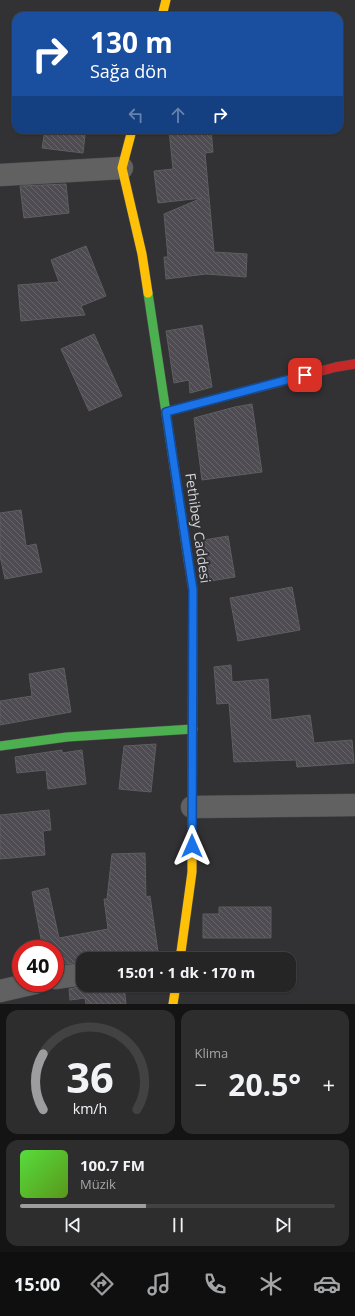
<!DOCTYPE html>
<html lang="tr">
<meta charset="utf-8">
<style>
:root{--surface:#262526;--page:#2e2d2e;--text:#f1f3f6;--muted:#a4a5a7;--line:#424243;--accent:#9d9c9e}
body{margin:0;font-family:"Open Sans",sans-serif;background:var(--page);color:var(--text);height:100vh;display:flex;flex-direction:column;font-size:15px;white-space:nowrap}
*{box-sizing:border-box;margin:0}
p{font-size:13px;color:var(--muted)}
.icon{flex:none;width:22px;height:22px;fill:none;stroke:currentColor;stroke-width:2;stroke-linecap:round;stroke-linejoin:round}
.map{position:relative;height:1004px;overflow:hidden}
.panel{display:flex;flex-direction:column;gap:6px;padding:6px;background:#151415;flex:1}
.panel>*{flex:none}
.hud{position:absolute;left:12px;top:12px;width:331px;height:122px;border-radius:12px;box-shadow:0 1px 3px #0004,0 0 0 1px var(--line);background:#1a4fa0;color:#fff;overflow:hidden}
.speed{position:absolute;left:12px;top:940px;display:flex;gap:8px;font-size:20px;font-weight:700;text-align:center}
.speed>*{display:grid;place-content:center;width:52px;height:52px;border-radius:50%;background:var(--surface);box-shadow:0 1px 3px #0004,0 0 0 1px var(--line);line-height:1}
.speed .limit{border:6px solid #d22;background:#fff;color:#111}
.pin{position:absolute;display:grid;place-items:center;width:34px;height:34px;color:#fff;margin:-17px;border-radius:8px;box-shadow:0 2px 6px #0006}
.me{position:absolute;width:44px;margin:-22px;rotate:0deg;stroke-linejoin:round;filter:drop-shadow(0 0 3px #0008)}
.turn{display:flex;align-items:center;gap:14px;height:84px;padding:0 12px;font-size:18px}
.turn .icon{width:52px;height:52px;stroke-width:2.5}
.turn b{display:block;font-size:28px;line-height:34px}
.lanes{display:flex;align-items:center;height:38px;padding:0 12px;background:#0003;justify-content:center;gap:20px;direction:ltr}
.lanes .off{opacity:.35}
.big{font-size:30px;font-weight:700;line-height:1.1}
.panel .tile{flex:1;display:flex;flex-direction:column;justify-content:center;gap:6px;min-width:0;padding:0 14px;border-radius:12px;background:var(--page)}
.panel .dial{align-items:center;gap:0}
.dial svg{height:104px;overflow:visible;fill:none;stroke:var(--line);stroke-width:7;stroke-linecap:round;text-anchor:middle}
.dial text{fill:var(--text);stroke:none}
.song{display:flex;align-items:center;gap:12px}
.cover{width:48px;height:48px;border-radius:6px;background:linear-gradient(135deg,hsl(110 70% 55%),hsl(90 70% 35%))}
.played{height:4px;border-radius:2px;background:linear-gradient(90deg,var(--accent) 40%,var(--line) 40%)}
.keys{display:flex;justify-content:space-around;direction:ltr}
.heat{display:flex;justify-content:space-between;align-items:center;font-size:22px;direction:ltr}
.panel .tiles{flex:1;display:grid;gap:6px;grid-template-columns:1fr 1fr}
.tile:last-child{grid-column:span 2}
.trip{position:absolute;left:76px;top:952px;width:220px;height:40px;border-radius:12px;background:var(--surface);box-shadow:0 1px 3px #0004,0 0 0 1px var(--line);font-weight:700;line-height:40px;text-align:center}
.menu{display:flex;height:64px;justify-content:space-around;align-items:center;background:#0f0f0f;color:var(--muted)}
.menu .icon{width:28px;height:28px}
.menu .selected{color:var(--accent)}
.menu b{font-size:18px;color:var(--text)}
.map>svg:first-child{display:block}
</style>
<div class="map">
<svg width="355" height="1004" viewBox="0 0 355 1004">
<defs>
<pattern id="building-back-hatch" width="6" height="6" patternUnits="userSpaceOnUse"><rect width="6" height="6" fill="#4e4b52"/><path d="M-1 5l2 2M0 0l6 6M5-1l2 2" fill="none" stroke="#67646a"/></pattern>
</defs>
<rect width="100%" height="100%" fill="#323133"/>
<path fill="url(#building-back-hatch)" stroke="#5e5e5f" d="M45,130L85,135L83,153L42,148Z
M169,130H211L213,152L205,153L214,252L247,254L246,277L206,274L166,279L164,257H168L164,214L202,198L158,203L154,171L173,169Z
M66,184L69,213L24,218L20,186Z
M86,246L106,296L81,306L85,315L21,321L18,285L59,282L51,260Z
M202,325L212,387L190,393L189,380L174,383L166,331Z
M94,334L122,396L89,411L61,349Z
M252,404L262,472L202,480L194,418L235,407Z
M21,510L26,546L36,544L42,572L5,579L0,556V513Z
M228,536L235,577L204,582L198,541Z
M292,587L300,630L238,641L230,598Z
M231,665L232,682L268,679L271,720L310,715L314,743L352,740L354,763L297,767L296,760L234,762L229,703L217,704L214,667Z
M64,668L71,712L0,725V701L32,696L29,674Z
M156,744L151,792L119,789L124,746Z
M62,750V753L82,750L86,784L48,789L46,770L17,773L15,757Z
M49,810L51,830L43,831L45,855L0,859V815Z
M145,853L146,897L150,896L159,959H83V962L55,965V949H43L32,892L48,888L59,938L108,929L104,899H107L112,854Z
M219,907H271V938H203V914H219Z
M88,985H124L126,1004H86L85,998L70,1000L69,989Z"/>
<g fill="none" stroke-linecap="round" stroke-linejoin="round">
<g stroke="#504f51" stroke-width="23">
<path id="street" d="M0,175L122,168
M192,807L355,805
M55,978L83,974
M0,991L35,983"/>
</g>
<g stroke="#504f51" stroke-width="10">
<path id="fast" d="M148,293L189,565
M0,746L67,737L193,729"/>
</g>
<g stroke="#504f51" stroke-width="10">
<path id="slow" d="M162,16L166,0
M132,130L122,168L142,254L148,293
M180,959L192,872V818
M173,1004L176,985"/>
</g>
<g stroke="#504f51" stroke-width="10">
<path id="jam" d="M166,412L336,367L355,364
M189,565L193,590L192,818"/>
</g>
<use href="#street" stroke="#626161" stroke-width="22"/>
<use href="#fast" stroke="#4caf50" stroke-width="9"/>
<use href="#slow" stroke="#ffc107" stroke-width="9"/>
<use href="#jam" stroke="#c62828" stroke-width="9"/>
</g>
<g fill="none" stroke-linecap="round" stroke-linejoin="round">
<g stroke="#114b97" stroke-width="10">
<path id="route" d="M192,846L193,590L166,412L305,375"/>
</g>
<use href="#route" stroke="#1a73e8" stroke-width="7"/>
</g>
<g text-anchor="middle" stroke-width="4" stroke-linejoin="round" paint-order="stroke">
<g font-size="14" fill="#d6d6d8" stroke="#313034">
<text transform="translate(198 528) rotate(82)" y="5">Fethibey Caddesi</text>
</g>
</g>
</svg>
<div class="speed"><div class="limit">40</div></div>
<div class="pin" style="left:305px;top:375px;background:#d93025"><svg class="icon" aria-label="arrive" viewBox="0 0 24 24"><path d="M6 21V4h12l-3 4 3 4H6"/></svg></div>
<svg class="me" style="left:192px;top:846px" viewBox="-20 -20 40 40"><path d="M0-17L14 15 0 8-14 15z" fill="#1a73e8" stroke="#fff" stroke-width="4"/></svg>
<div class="trip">15:01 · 1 dk · 170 m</div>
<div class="hud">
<div class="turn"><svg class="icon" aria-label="right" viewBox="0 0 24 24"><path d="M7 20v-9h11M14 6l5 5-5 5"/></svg><div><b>130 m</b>Sağa dön</div></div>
<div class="lanes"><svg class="icon off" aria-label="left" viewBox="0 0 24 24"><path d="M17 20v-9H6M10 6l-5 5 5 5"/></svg><svg class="icon off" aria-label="ahead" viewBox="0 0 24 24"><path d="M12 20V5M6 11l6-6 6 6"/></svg><svg class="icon" aria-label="right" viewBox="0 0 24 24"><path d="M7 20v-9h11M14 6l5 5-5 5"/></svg></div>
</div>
</div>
<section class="panel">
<div class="tiles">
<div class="tile dial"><svg viewBox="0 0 100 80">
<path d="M14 69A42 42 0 1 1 86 69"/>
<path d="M14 69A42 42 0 0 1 14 26" stroke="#9d9c9e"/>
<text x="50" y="56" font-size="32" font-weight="700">36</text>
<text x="50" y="72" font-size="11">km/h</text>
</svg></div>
<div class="tile"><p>Klima</p>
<div class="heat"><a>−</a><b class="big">20.5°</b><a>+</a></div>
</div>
<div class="tile">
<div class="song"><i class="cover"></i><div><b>100.7 FM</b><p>Müzik</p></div></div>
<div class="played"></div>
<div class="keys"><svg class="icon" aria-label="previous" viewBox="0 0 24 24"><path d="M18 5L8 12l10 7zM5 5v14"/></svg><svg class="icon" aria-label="pause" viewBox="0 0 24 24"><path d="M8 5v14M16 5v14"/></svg><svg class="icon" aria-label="next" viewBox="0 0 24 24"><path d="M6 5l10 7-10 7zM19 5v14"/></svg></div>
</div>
</div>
</section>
<nav class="menu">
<b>15:00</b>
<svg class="icon selected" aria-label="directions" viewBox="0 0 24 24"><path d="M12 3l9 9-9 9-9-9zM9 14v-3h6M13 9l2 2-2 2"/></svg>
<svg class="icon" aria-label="music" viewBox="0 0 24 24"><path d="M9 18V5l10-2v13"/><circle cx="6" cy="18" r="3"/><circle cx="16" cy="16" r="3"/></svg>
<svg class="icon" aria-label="phone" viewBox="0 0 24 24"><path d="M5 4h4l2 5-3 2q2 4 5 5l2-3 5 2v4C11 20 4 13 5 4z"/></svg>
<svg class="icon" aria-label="climate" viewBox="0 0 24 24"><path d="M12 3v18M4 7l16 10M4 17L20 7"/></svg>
<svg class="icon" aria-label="car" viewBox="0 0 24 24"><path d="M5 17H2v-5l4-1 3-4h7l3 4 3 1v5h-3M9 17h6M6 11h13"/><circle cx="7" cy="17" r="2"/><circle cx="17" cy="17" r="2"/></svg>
</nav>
